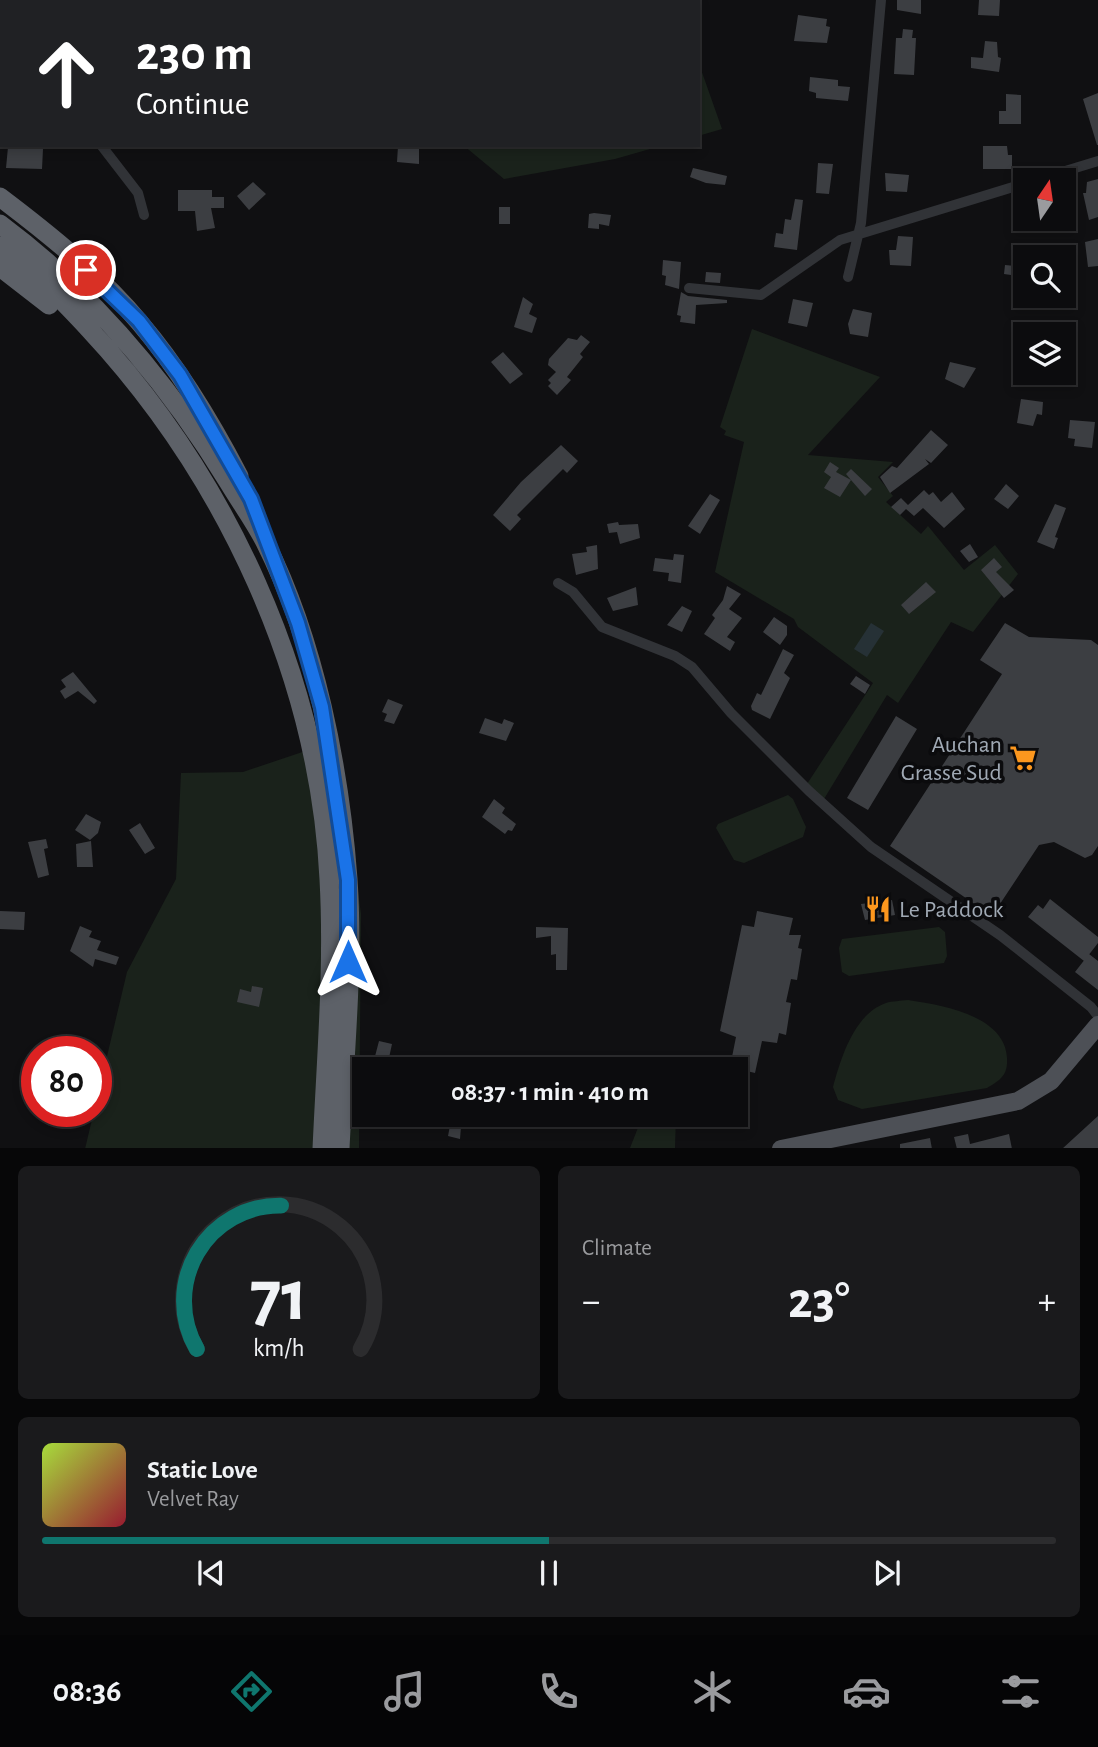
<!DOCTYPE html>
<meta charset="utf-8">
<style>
:root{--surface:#0c0c0e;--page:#1a1a1c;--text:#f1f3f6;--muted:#9a9b9e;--line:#2c2c2e;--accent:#0f766e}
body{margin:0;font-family:"Alegreya Sans",sans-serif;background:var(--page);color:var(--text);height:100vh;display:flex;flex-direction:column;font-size:26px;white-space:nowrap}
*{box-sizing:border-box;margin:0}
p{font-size:23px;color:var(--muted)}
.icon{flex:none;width:38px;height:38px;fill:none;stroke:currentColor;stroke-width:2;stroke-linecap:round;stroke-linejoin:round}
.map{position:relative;height:1148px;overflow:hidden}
.side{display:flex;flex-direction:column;gap:18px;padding:18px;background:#070708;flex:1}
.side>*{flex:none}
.top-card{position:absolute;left:0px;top:0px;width:700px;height:147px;box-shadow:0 4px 10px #0003,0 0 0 2px var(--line);background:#202124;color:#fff;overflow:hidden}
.needle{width:46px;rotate:13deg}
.tools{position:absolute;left:1013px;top:168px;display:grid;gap:14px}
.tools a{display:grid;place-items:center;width:63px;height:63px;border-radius:0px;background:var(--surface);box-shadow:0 4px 10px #0003,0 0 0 2px var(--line);font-size:35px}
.speed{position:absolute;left:21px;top:1036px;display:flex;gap:14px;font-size:35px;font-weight:700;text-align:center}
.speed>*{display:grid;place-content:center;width:91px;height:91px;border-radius:50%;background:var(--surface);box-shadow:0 4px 10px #0003,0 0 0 2px var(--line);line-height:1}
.speed .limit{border:10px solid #d22;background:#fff;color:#111}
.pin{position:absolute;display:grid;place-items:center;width:60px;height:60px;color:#fff;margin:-30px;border:4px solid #fff;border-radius:50%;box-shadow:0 2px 7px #0007}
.me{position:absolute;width:77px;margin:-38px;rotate:0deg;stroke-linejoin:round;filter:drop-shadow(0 0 5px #0008)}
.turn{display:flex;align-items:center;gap:24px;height:147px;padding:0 21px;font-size:32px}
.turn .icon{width:91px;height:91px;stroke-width:2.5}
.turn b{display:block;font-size:49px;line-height:60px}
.big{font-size:52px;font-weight:700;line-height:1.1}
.side .card{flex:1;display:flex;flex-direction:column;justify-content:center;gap:10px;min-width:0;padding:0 24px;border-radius:10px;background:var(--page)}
.side .dial{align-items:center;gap:0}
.dial svg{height:182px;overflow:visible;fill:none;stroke:var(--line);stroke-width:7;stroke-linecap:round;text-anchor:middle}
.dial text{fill:var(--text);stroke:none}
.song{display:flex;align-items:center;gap:21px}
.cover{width:84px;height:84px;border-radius:10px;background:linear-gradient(135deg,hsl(80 70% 55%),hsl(350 70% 35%))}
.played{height:7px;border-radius:4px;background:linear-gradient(90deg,var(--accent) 50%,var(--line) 50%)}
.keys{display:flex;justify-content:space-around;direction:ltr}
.heat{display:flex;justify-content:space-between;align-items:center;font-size:38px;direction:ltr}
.side .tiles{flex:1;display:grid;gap:18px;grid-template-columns:1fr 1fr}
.card:last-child{grid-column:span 2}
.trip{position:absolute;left:352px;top:1057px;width:396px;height:70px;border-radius:0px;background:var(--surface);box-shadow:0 4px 10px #0003,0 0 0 2px var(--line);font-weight:700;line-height:70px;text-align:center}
.dock{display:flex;height:112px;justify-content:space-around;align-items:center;background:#050506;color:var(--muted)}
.dock .icon{width:49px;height:49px}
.dock .current{color:var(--accent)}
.dock b{font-size:32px;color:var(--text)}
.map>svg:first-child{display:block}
</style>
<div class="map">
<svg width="1098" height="1149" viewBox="0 0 1098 1149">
<rect width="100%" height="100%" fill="#101012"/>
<path fill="#1a221b" d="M200,0H627L628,2H202Z
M698,61L722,129L698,136Z
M463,145H664L615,159L504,179Z
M752,329L880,377L808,455L893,462L878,477L893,496L886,502L921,534L928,526L964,570L995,545L1018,574L973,632L951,622L898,703L887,695L824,799L807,784L873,683L798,627L794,619L715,572L744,442L724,435L726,431L720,427Z
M338,740L361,914L359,1148L85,1149L127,972L176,879L181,773L243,772Z
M788,795L793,799L806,827L803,837L744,863L734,860L716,828L718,824Z
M939,927L945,932L947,956L944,963L849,976L842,972L839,948L842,939Z
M908,1000C941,1005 1005,1015 1007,1058C1008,1075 1001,1080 987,1088L862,1109L838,1100L833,1087C841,1058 854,1014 886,1003C892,1001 901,1001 908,1000Z
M643,1115H676L675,1148H630Z"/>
<path fill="#263136" d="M871,623L884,631L867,657L854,649Z"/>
<path fill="#3c3e42" d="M897,0H921V14L897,10Z
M979,0H1000L999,16L978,15Z
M798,15L827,19L826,26L830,27L827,43L794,41Z
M903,29L913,30L912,38H916L914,75L894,74L896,38H902Z
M985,41L997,42L998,57L1001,58L999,72L971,68V57L983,58Z
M810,77L838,80V86L850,87L848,101L816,98V93L809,91Z
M1098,93V145H1097L1083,99Z
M1006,94L1021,95V124H999V111H1006Z
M419,145V164L397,162L398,146Z
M983,146H1007L1008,155H1012V169H983Z
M8,147L43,149L42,169L6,168Z
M818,163L833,164L829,194L816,193Z
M693,168L727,176L725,185L706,183L690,177Z
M885,173L909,175L907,192L886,191Z
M1098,179V217L1089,220L1083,193H1086L1087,182Z
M253,182L266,194L249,210L237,196Z
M178,190H212V197H224V208H211L215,228L197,231L195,211H178Z
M795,199L803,200L797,250L774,247L776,233L783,234L785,219L791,220Z
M499,207H510V224H499Z
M594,213L611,215L609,226L599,224V229L588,228L589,214Z
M898,236L913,237L911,266L890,265L889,250H896Z
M1098,239V266L1088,267L1085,242Z
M663,260L681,262L679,289L665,285L666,276L662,275Z
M1005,265L1026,267V277L1004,274Z
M706,272L721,273L720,283L705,282Z
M681,292L688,296L727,300V303L696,305L695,324L680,322L681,316L677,315Z
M523,297L533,304L529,314L537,318L532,333L514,327Z
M793,299L813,303L807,327L788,323Z
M853,309L872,313L868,337L850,334L848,324Z
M581,335L590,342L580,354L583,357L567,377L571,380L557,395L548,386L551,383L548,380L556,372L548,365L549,359L568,338L577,340Z
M503,352L523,374L510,384L491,362Z
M950,362L976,368L964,388L945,379Z
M1021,399L1043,402L1042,415L1037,414L1033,426L1017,423Z
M1070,420L1095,422L1092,448L1074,446L1075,439L1068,438Z
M931,430L948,445L931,463L925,459L929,464L890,493L880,477L892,466L897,468Z
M561,445L578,461L567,473L563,469L517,515L521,519L510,531L493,515L521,482Z
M830,462L839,468L836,472L851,480L846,474L851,469L872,489L865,496L851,480L840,497L824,488L831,477L824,472Z
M1006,484L1019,496L1008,509L994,499Z
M924,490L929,495L933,492L941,502L952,492L965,509L944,528L923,508L914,516L906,509L900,515L891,507L901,498L908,505Z
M710,494L720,500L700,534L688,526Z
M1055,504L1066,508L1055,537L1058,538L1054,549L1037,542Z
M618,522L619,525L638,524L640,538L620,544L617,532L609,533L607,524Z
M970,544L978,557L969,562L960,551Z
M597,545L598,569L576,575L572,554L587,552L586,547Z
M674,554L684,555L681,583L668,581L669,573L653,571L655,558L673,560Z
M994,558L1002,567L996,572L1014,590L1004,598L981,570Z
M926,582L936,592L909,614L901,605Z
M727,586L741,594L729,609L742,618L727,637L735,642L730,651L704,634L715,618L712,615L723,600Z
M636,587L638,605L613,611L607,598Z
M682,606L692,611L682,632L667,625Z
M774,617L787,626V635L780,645L763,632Z
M1005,623L1029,637L1091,640L1098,645V846L1092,855L1085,858L1054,842L1039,845L992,916L890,846L1002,674L980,660Z
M783,649L794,655L784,673L790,678L770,719L752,710L751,706L757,693L761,695Z
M73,672L97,701L94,704L78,691L65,699L60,691L66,687L61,680Z
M856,676L870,685L865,694L850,684Z
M388,699L403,705L394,724L384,721L387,714L382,712Z
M896,716L917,729L868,810L847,798Z
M485,718L502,724L504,719L514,723L506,741L479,733Z
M494,799L505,808L502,813L516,824L512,831L508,830L505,834L482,817Z
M86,814L101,822L98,833L90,840L75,830Z
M140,823L155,848L145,854L129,830Z
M46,839L48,848L44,849L49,875L38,878L28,842Z
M91,841L93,867H77L76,844Z
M1050,899L1098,937V943L1084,961L1028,917L1038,905L1043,909Z
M892,900L895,915L865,920L861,904Z
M0,911L25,912L24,930L0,929Z
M757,911L793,918L789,935H801L798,948L802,949L797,980L791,979L786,1002L791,1003L786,1035L779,1033L777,1043L762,1041L755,1073L730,1067L736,1037L720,1031L742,925L754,927Z
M80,926L92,931L89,937L101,941L97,950L119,957L116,965L95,959L93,967L70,951Z
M536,927L568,928L567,970H556V954L551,955V936L536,938Z
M1089,954L1098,961V990L1075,972Z
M252,986L263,988L259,1007L237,1002L240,989L251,992Z
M379,1041L392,1044L387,1067L373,1064Z
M458,1059L488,1064V1069H457Z
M452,1115H462L460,1139L448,1136Z
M1098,1116V1149H1062Z
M968,1134L970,1144L1009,1134L1012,1149H957L954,1137Z
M930,1138L932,1149H900V1144Z"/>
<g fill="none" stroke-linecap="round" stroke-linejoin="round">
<path stroke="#313337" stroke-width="10" d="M0,70L2,71
M101,145L138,193L144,215
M1036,180L1098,161
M848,277L861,223L881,0
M689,288L761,295L840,240L1026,183
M558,583L573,592L602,627L675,656L692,667L731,713L809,791L871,847L1000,935L1091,1007L1098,1016"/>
<path stroke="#4d5056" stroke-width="18" d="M781,1149L1018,1101L1051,1081L1098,1025"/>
<path stroke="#5d6168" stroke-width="19" d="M0,197C49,234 101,276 140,323C179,369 211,422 239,476
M0,224C95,295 168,383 229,483C241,503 255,522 265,542C315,641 340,770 348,879C354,968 344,1060 340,1149
M0,246C33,270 61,299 89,329C226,476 319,676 329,879C334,969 326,1059 322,1149
M0,267L49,305"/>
</g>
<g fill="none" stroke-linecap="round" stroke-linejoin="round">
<g stroke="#114b97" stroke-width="18">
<path id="route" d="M86,270L139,321L180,375L251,499L298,623L322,707L348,880V962"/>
</g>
<use href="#route" stroke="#1a73e8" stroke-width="12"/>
</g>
<defs>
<g id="supermarket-bare" transform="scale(2.1)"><path d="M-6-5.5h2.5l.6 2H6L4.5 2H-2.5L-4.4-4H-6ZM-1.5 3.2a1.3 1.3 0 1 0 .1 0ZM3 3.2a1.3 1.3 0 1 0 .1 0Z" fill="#fc971e" stroke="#0b0b0d" stroke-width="2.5" paint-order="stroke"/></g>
<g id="restaurant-bare" transform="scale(2.1)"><path d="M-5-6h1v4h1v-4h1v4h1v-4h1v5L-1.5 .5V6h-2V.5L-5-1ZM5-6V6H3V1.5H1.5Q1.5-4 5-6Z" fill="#fc971e" stroke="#0b0b0d" stroke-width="2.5" paint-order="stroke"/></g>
</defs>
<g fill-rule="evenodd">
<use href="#supermarket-bare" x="1023" y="758"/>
<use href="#restaurant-bare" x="878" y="909"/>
</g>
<g text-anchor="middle" stroke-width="7" stroke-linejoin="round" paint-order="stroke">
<g font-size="24" fill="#a0a9b4" stroke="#0b0b0d" text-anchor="end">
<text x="1002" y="752">Auchan<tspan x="1002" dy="28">Grasse Sud</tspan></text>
<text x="899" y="917" text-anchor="start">Le Paddock</text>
</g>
</g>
</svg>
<div class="tools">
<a><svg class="needle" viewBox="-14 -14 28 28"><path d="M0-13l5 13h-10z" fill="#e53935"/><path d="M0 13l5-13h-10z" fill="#9a9b9e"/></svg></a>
<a><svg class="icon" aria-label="search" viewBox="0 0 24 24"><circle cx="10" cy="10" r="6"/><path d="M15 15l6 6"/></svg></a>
<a><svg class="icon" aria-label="layers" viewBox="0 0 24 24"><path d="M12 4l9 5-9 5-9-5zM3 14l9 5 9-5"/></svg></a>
</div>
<div class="speed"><div class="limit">80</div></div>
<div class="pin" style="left:86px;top:270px;background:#d93025"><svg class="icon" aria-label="arrive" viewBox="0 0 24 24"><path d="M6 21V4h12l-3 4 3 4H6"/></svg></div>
<svg class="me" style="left:348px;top:962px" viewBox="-20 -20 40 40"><path d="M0-17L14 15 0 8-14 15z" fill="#1a73e8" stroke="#fff" stroke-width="4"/></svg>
<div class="trip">08:37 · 1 min · 410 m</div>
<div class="top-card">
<div class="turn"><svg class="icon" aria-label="ahead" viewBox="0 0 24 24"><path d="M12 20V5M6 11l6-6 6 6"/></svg><div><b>230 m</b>Continue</div></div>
</div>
</div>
<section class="side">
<div class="tiles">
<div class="card dial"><svg viewBox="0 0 100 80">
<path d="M14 69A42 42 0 1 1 86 69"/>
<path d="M14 69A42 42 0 0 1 51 6" stroke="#0f766e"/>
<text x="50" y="56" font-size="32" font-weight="700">71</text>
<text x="50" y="72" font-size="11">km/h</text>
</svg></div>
<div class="card"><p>Climate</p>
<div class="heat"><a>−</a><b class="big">23°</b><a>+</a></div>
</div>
<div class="card">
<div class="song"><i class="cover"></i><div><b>Static Love</b><p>Velvet Ray</p></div></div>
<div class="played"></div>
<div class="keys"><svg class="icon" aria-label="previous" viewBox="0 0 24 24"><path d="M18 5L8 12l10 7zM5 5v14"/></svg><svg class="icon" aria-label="pause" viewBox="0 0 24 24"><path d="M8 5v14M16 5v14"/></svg><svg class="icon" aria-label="next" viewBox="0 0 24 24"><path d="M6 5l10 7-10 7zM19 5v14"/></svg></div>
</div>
</div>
</section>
<nav class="dock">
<b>08:36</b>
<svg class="icon current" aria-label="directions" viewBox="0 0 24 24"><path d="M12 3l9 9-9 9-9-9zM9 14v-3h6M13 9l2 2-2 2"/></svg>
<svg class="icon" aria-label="music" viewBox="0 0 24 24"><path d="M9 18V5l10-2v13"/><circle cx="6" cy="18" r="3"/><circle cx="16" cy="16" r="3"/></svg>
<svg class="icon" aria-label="phone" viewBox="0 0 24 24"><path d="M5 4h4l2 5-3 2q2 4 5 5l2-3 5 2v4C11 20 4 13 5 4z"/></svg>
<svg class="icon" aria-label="climate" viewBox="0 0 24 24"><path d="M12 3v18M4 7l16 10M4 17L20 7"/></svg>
<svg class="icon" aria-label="car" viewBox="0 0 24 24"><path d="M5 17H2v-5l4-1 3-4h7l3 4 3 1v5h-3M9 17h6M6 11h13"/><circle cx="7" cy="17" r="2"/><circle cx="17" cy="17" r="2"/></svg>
<svg class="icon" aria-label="filters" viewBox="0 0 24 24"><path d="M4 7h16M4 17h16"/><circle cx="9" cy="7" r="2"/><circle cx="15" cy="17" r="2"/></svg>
</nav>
